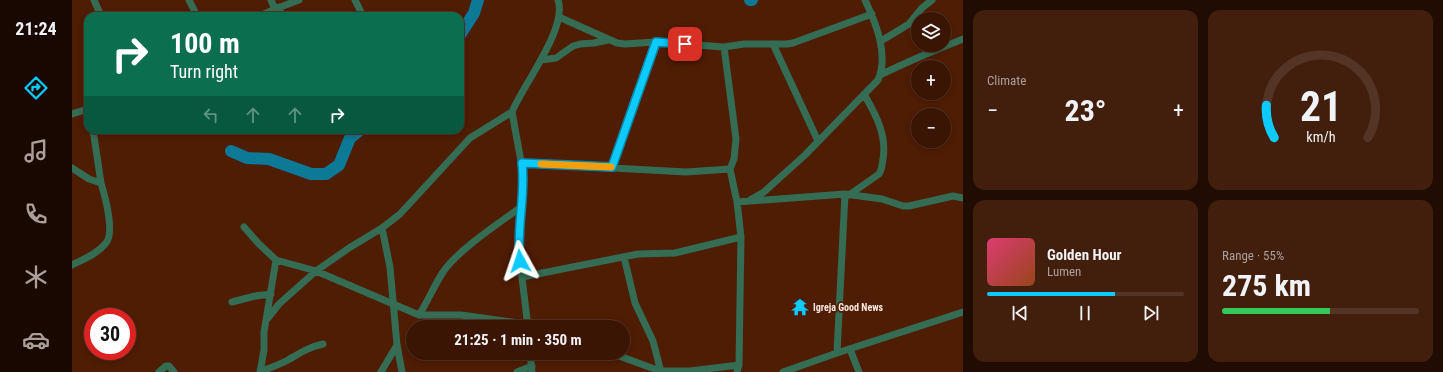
<!DOCTYPE html>
<meta charset="utf-8">
<style>
:root{--surface:#3b1503;--page:#421e0d;--text:#f1f3f6;--muted:#ac9f9a;--line:#543425;--accent:#0ccafa}
body{margin:0;font-family:"Roboto Condensed",sans-serif;background:var(--page);color:var(--text);height:100vh;display:flex;flex-direction:column;font-size:15px;white-space:nowrap}
*{box-sizing:border-box;margin:0}
p{font-size:13px;color:var(--muted)}
.icon{flex:none;width:22px;height:22px;fill:none;stroke:currentColor;stroke-width:2;stroke-linecap:round;stroke-linejoin:round}
.map{position:relative;flex:1;overflow:hidden}
.sheet{display:flex;flex-direction:column;gap:10px;padding:10px;background:#200c02;width:480px}
.sheet>*{flex:none}
.hud{position:absolute;left:12px;top:12px;width:380px;height:122px;border-radius:12px;box-shadow:0 2px 6px #0003,0 0 0 1px var(--line);background:#0b6e4f;color:#fff;overflow:hidden}
.tools{position:absolute;left:839px;top:12px;display:grid;gap:8px}
.tools a{display:grid;place-items:center;width:40px;height:40px;border-radius:50%;background:var(--surface);box-shadow:0 2px 6px #0003,0 0 0 1px var(--line);font-size:20px}
.speed{position:absolute;left:12px;top:308px;display:flex;gap:8px;font-size:20px;font-weight:700;text-align:center}
.speed>*{display:grid;place-content:center;width:52px;height:52px;border-radius:50%;background:var(--surface);box-shadow:0 2px 6px #0003,0 0 0 1px var(--line);line-height:1}
.speed .limit{border:6px solid #d22;background:#fff;color:#111}
.pin{position:absolute;display:grid;place-items:center;width:34px;height:34px;color:#fff;margin:-17px;border-radius:8px;box-shadow:0 2px 6px #0006}
.me{position:absolute;width:44px;margin:-22px;rotate:355deg;stroke-linejoin:round;filter:drop-shadow(0 0 3px #0008)}
.turn{display:flex;align-items:center;gap:14px;height:84px;padding:0 20px;font-size:18px}
.turn .icon{width:52px;height:52px;stroke-width:2.5}
.turn b{display:block;font-size:28px;line-height:34px}
.lanes{display:flex;align-items:center;height:38px;padding:0 20px;background:#0003;justify-content:center;gap:20px;direction:ltr}
.lanes .off{opacity:.35}
.big{font-size:30px;font-weight:700;line-height:1.1}
.sheet .tile{flex:1;display:flex;flex-direction:column;justify-content:center;gap:6px;min-width:0;padding:0 14px;border-radius:12px;background:var(--page)}
.sheet .dial{align-items:center;gap:0}
.dial svg{height:104px;overflow:visible;fill:none;stroke:var(--line);stroke-width:7;stroke-linecap:round;text-anchor:middle}
.dial text{fill:var(--text);stroke:none}
.song{display:flex;align-items:center;gap:12px}
.cover{width:48px;height:48px;border-radius:6px;background:linear-gradient(135deg,hsl(340 70% 55%),hsl(20 70% 35%))}
.played{height:4px;border-radius:2px;background:linear-gradient(90deg,var(--accent) 65%,var(--line) 65%)}
.keys{display:flex;justify-content:space-around;direction:ltr}
.heat{display:flex;justify-content:space-between;align-items:center;font-size:22px;direction:ltr}
.charge{height:6px;border-radius:3px;background:linear-gradient(90deg,#34c759 55%,var(--line) 0)}
.sheet .tiles{flex:1;display:grid;gap:10px;grid-template-columns:repeat(2,1fr)}
.trip{position:absolute;left:334px;top:320px;width:224px;height:40px;border-radius:20px;background:var(--surface);box-shadow:0 2px 6px #0003,0 0 0 1px var(--line);font-weight:700;line-height:40px;text-align:center}
main{display:flex;flex:1;min-height:0}
.tabs{display:flex;flex-direction:column;width:72px;justify-content:space-around;align-items:center;background:#180801;color:var(--muted)}
.tabs .icon{width:28px;height:28px}
.tabs .on{color:var(--accent)}
.tabs b{font-size:18px;color:var(--text)}
.map>svg:first-child{display:block}
</style>
<main>
<nav class="tabs">
<b>21:24</b>
<svg class="icon on" aria-label="directions" viewBox="0 0 24 24"><path d="M12 3l9 9-9 9-9-9zM9 14v-3h6M13 9l2 2-2 2"/></svg>
<svg class="icon" aria-label="music" viewBox="0 0 24 24"><path d="M9 18V5l10-2v13"/><circle cx="6" cy="18" r="3"/><circle cx="16" cy="16" r="3"/></svg>
<svg class="icon" aria-label="phone" viewBox="0 0 24 24"><path d="M5 4h4l2 5-3 2q2 4 5 5l2-3 5 2v4C11 20 4 13 5 4z"/></svg>
<svg class="icon" aria-label="climate" viewBox="0 0 24 24"><path d="M12 3v18M4 7l16 10M4 17L20 7"/></svg>
<svg class="icon" aria-label="car" viewBox="0 0 24 24"><path d="M5 17H2v-5l4-1 3-4h7l3 4 3 1v5h-3M9 17h6M6 11h13"/><circle cx="7" cy="17" r="2"/><circle cx="17" cy="17" r="2"/></svg>
</nav>
<div class="map">
<svg width="891" height="372" viewBox="0 0 891 372">
<rect width="100%" height="100%" fill="#4f1c04"/>
<g fill="none" stroke-linecap="round" stroke-linejoin="round">
<path stroke="#0c7a97" stroke-width="12" d="M678,0H680
M388,35L402,13L406,0
M159,151L175,158L197,159L239,174H254L267,165L278,138L288,130"/>
<path stroke="#346d54" stroke-width="7" d="M22,0L29,16
M117,0L125,16
M199,0L203,9
M283,0L291,16
M207,7L210,16
M188,16L203,9L227,0
M487,17L545,43L553,44L583,42L652,47L672,44H715L721,43L800,14
M809,41L837,24L850,8L860,0
M701,44L746,141
M652,47L664,139L662,159L658,169L665,202
M469,60L484,58L501,46L508,44L522,43L536,40
M808,75C835,62 863,50 891,39
M0,114L16,109
M21,130L29,183
M449,163L614,172L658,169
M540,167L560,106L583,42
M0,168L17,179L29,183C33,196 43,233 34,243C25,254 12,259 0,265
M777,195L807,174C810,170 810,164 811,159C815,135 804,115 792,94
M678,200L692,192L733,155L806,80C817,55 804,23 793,0
M172,227L186,243L204,260
M310,228L318,267L325,345L330,372
M552,257L563,303L581,341L589,372
M450,277L566,254L603,253L669,237
M160,302L183,296L199,294
M347,315C356,301 362,286 371,272C387,249 426,224 449,207
M196,318L207,304L244,271L277,248L310,228L328,214L398,138L440,112
M456,327L446,245L452,178L440,112C451,85 496,28 486,0
M778,349L787,372
M458,353L460,372
M539,353L588,371H618L667,365
M765,353L773,194
M189,371C198,368 207,365 216,360C228,353 237,347 251,344
M87,372L94,366H97L102,372
M188,372L192,350V332L204,260L244,271L347,315H389L455,324L464,327
M309,372L325,345
M445,372L460,366
M665,372L667,365L669,237L665,202L773,194L810,199L831,206H837L881,196L891,198
M711,372L765,353L891,312"/>
</g>
<g fill="none" stroke-linecap="round" stroke-linejoin="round">
<g stroke="#0883a2" stroke-width="10">
<path id="route" d="M448,261C444,228 454,196 450,163L540,167L584,42L613,44"/>
</g>
<use href="#route" stroke="#0ccafa" stroke-width="7"/>
<path stroke="#f59e0b" stroke-width="7" d="M469,164L539,167"/>
</g>
<defs>
<g id="temple-bare" transform="scale(1.38)"><path d="M0-6L5-2H3V0L6.5 2.5H4V6H1.5V3h-3V6H-4V2.5H-6.5L-3 0V-2H-5Z" fill="#0ccafa" stroke="#4f1c04" stroke-width="2.5" paint-order="stroke"/></g>
</defs>
<g fill-rule="evenodd">
<use href="#temple-bare" x="728" y="307"/>
</g>
<g text-anchor="middle" stroke-width="3.5" stroke-linejoin="round" paint-order="stroke">
<g font-size="10" font-weight="bold" fill="#fbe7df" stroke="#4f1c04" text-anchor="start">
<text x="741" y="311">Igreja Good News</text>
</g>
</g>
</svg>
<div class="tools">
<a><svg class="icon" aria-label="layers" viewBox="0 0 24 24"><path d="M12 4l9 5-9 5-9-5zM3 14l9 5 9-5"/></svg></a>
<a>+</a>
<a>−</a>
</div>
<div class="speed"><div class="limit">30</div></div>
<div class="pin" style="left:613px;top:44px;background:#d93025"><svg class="icon" aria-label="arrive" viewBox="0 0 24 24"><path d="M6 21V4h12l-3 4 3 4H6"/></svg></div>
<svg class="me" style="left:448px;top:261px" viewBox="-20 -20 40 40"><path d="M0-17L14 15 0 8-14 15z" fill="#0ccafa" stroke="#fff" stroke-width="4"/></svg>
<div class="trip">21:25 · 1 min · 350 m</div>
<div class="hud">
<div class="turn"><svg class="icon" aria-label="right" viewBox="0 0 24 24"><path d="M7 20v-9h11M14 6l5 5-5 5"/></svg><div><b>100 m</b>Turn right</div></div>
<div class="lanes"><svg class="icon off" aria-label="left" viewBox="0 0 24 24"><path d="M17 20v-9H6M10 6l-5 5 5 5"/></svg><svg class="icon off" aria-label="ahead" viewBox="0 0 24 24"><path d="M12 20V5M6 11l6-6 6 6"/></svg><svg class="icon off" aria-label="ahead" viewBox="0 0 24 24"><path d="M12 20V5M6 11l6-6 6 6"/></svg><svg class="icon" aria-label="right" viewBox="0 0 24 24"><path d="M7 20v-9h11M14 6l5 5-5 5"/></svg></div>
</div>
</div>
<section class="sheet">
<div class="tiles">
<div class="tile"><p>Climate</p>
<div class="heat"><a>−</a><b class="big">23°</b><a>+</a></div>
</div>
<div class="tile dial"><svg viewBox="0 0 100 80">
<path d="M14 69A42 42 0 1 1 86 69"/>
<path d="M14 69A42 42 0 0 1 8 44" stroke="#0ccafa"/>
<text x="50" y="56" font-size="32" font-weight="700">21</text>
<text x="50" y="72" font-size="11">km/h</text>
</svg></div>
<div class="tile">
<div class="song"><i class="cover"></i><div><b>Golden Hour</b><p>Lumen</p></div></div>
<div class="played"></div>
<div class="keys"><svg class="icon" aria-label="previous" viewBox="0 0 24 24"><path d="M18 5L8 12l10 7zM5 5v14"/></svg><svg class="icon" aria-label="pause" viewBox="0 0 24 24"><path d="M8 5v14M16 5v14"/></svg><svg class="icon" aria-label="next" viewBox="0 0 24 24"><path d="M6 5l10 7-10 7zM19 5v14"/></svg></div>
</div>
<div class="tile"><p>Range · 55%</p><b class="big">275 km</b><div class="charge"></div></div>
</div>
</section>
</main>
